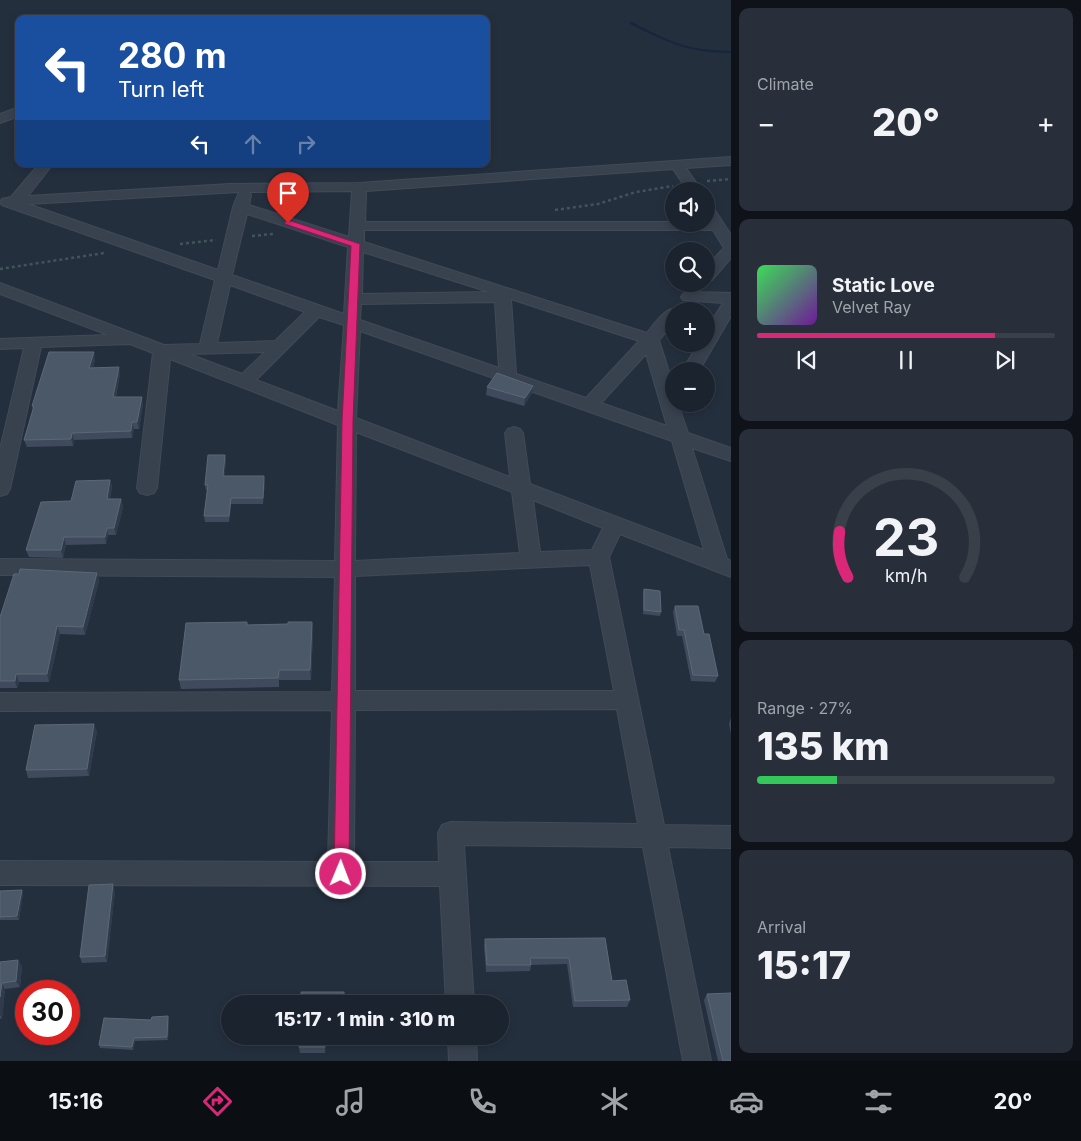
<!DOCTYPE html>
<meta charset="utf-8">
<style>
:root{--surface:#1b232e;--page:#282f3a;--text:#f1f3f6;--muted:#a0a4aa;--line:#39404a;--accent:#db2777}
body{margin:0;font-family:Inter,sans-serif;background:var(--page);color:var(--text);height:100vh;display:flex;flex-direction:column;font-size:19px;white-space:nowrap}
*{box-sizing:border-box;margin:0}
p{font-size:16px;color:var(--muted)}
.icon{flex:none;width:28px;height:28px;fill:none;stroke:currentColor;stroke-width:2;stroke-linecap:round;stroke-linejoin:round}
.map{position:relative;flex:1;overflow:hidden}
.panel{display:flex;flex-direction:column;gap:8px;padding:8px;background:#0f1319;width:350px}
.panel>*{flex:none}
.hud{position:absolute;left:15px;top:15px;width:475px;height:152px;border-radius:10px;box-shadow:0 2px 8px #0003,0 0 0 1px var(--line);background:#1a4fa0;color:#fff;overflow:hidden}
.tools{position:absolute;left:665px;top:182px;display:grid;gap:10px}
.tools a{display:grid;place-items:center;width:50px;height:50px;border-radius:50%;background:var(--surface);box-shadow:0 2px 8px #0003,0 0 0 1px var(--line);font-size:25px}
.speed{position:absolute;left:15px;top:980px;display:flex;gap:10px;font-size:25px;font-weight:700;text-align:center}
.speed>*{display:grid;place-content:center;width:65px;height:65px;border-radius:50%;background:var(--surface);box-shadow:0 2px 8px #0003,0 0 0 1px var(--line);line-height:1}
.speed .limit{border:8px solid #d22;background:#fff;color:#111}
.pin{position:absolute;display:grid;place-items:center;width:42px;height:42px;color:#fff;margin:-51px -21px;border-radius:50% 50% 50% 0;rotate:-45deg;box-shadow:0 0 5px #0007}
.pin .icon{rotate:45deg}
.me{position:absolute;width:55px;margin:-28px;rotate:1deg;stroke-linejoin:round;filter:drop-shadow(0 0 4px #0008)}
.turn{display:flex;align-items:center;gap:18px;height:105px;padding:0 20px;font-size:22px}
.turn .icon{width:65px;height:65px;stroke-width:2.5}
.turn b{display:block;font-size:35px;line-height:42px}
.lanes{display:flex;align-items:center;height:48px;padding:0 20px;background:#0003;justify-content:center;gap:25px;direction:ltr}
.lanes .off{opacity:.35}
.big{font-size:38px;font-weight:800;line-height:1.1}
.panel .card{flex:1;display:flex;flex-direction:column;justify-content:center;gap:8px;min-width:0;padding:0 18px;border-radius:10px;background:var(--page)}
.panel .dial{align-items:center;gap:0}
.dial svg{height:130px;overflow:visible;fill:none;stroke:var(--line);stroke-width:7;stroke-linecap:round;text-anchor:middle}
.dial text{fill:var(--text);stroke:none}
.song{display:flex;align-items:center;gap:15px}
.cover{width:60px;height:60px;border-radius:8px;background:linear-gradient(135deg,hsl(130 70% 55%),hsl(280 70% 35%))}
.played{height:5px;border-radius:2px;background:linear-gradient(90deg,var(--accent) 80%,var(--line) 80%)}
.keys{display:flex;justify-content:space-around;direction:ltr}
.heat{display:flex;justify-content:space-between;align-items:center;font-size:28px;direction:ltr}
.charge{height:8px;border-radius:4px;background:linear-gradient(90deg,#34c759 27%,var(--line) 0)}
.trip{position:absolute;left:221px;top:995px;width:288px;height:50px;border-radius:25px;background:var(--surface);box-shadow:0 2px 8px #0003,0 0 0 1px var(--line);font-weight:800;line-height:50px;text-align:center}
.dock{display:flex;height:80px;justify-content:space-around;align-items:center;background:#0b0e12;color:var(--muted)}
.dock .icon{width:35px;height:35px}
.dock .current{color:var(--accent)}
.dock b{font-size:22px;color:var(--text)}
main{display:flex;flex:1;min-height:0}
.map>svg:first-child{display:block}
</style>
<main>
<div class="map">
<svg width="731" height="1061" viewBox="0 0 731 1061">
<rect width="100%" height="100%" fill="#242f3e"/>
<g fill="none" stroke-linecap="round" stroke-linejoin="round">
<path fill="#17263c" fill-rule="evenodd" d="M630,22H632C651,32 670,42 691,47C704,50 718,50 731,51V53C718,53 705,52 692,49C670,44 650,34 630,24Z"/>
<g stroke="#414a57" stroke-width="2">
<path id="minor" d="M19,107V116L0,123V114Z
M731,157V165L686,168L702,191H688L673,169L366,191L365,222H674V224H706V203L711,204L731,235V258L712,280L706,282V267L724,248L713,230H364V242L647,333C655,323 668,302 681,311H674V323L659,340L674,388V404H678L688,433L731,448V461L692,448L727,559L731,561V577L620,534L609,557L664,825L731,826V848L668,847L711,1061H683L643,847L464,845L474,1004H446L440,886L0,885V861L328,862L332,710L0,711V693L332,692L335,577L0,575V559L335,561L338,425L170,359L157,488L154,493L147,495L140,493L137,488L153,353L130,344L41,347L10,489L7,494L0,496V449L24,348L0,349V339L108,335L0,294V283L164,345L200,344L215,280L2,205L0,202L2,199L11,197L39,164H53L28,196L230,184L359,183ZM352,191L349,237L249,205L251,195L249,192ZM239,192L233,207L218,270L28,204ZM247,214L348,247L344,314L232,275ZM363,252L489,292L362,294ZM230,285L305,312L275,341L217,343ZM511,299L639,341L586,398L516,374ZM495,302L499,368L360,320L361,304ZM319,317L344,325L338,411L256,380ZM360,331L672,441L704,550L530,484L523,433L520,429L514,427L508,429L505,433L510,477L356,418ZM265,352L242,374L189,354ZM646,354L667,426L601,403ZM356,432L512,492L520,553L355,561ZM533,500L603,528L592,550L540,552ZM590,565L614,691H355V576ZM617,709L638,824L451,822L442,825L438,833L439,862H354L355,710Z
M689,292L731,293V316L699,371H682L698,344H706V330L723,303L683,300L681,297L683,294Z
M448,1036H476L477,1061H449Z"/>
</g>
<path stroke="#3f5557" stroke-width="2.5" stroke-dasharray="3 3" stroke-linecap="butt" d="M707,181L731,179
M555,210L598,204L636,192L673,186
M252,236L273,234
M180,244L216,240
M0,269L104,253"/>
<use href="#minor" fill="#38414e" fill-rule="evenodd"/>
</g>
<path fill="#3f4b5c" d="M95,359L93,368L120,374L116,397L143,404L139,429H134L132,438L74,440L73,446L27,447L24,440L33,410L32,406Z
M487,387L532,393L524,406L486,395Z
M225,455L226,461L224,476L265,481L263,504H231L229,522H205L204,516L207,490H206L205,485Z
M110,480L112,487L110,499H121L123,507L116,535H108L106,544L66,545L63,558L29,557L26,550L71,501Z
M97,573L99,581L85,635L60,634L49,682H19L17,688H0V617Z
M644,589L661,612L660,616L643,614V593Z
M675,606L704,634L718,676L715,682L691,681L682,636H677L673,612Z
M247,622V625L288,624L312,622L313,631L311,680H279V687L181,689L179,680Z
M731,718V734L729,724Z
M97,731L89,776L28,778L26,770Z
M22,890L23,893L19,920H0V891Z
M115,891L107,962L82,963L80,957Z
M605,938L612,981L630,1000L627,1007H573L567,964L531,965L530,971L486,972L484,946L485,939Z
M0,962L22,966L20,987L5,989L2,1018L0,1019Z
M707,994L731,1061H718L704,1000Z
M168,1016L169,1019L168,1040L135,1041L133,1050L100,1048L99,1045L151,1020Z
M326,1036L325,1053H300L299,1047Z"/>
<path fill="#2f3b4b" d="M94,352L95,359L91,375L89,368Z
M119,367L120,374L114,404L113,397Z
M533,386L532,393L524,406L525,398Z
M142,397L143,404L139,429L137,422Z
M132,422L134,429L132,438L131,431Z
M72,433L74,440L73,446L71,439Z
M225,455L226,461L224,482L223,476Z
M264,476L265,481L263,504V498Z
M110,480L112,487L108,507L107,499Z
M121,499L123,507L116,535L114,528Z
M107,528L108,535L106,544L105,537Z
M64,537L66,545L63,558L61,550Z
M97,573L99,581L85,635L83,627Z
M312,622L313,631L311,680L310,670Z
M57,626L60,634L49,682L47,674Z
M16,674L19,682L17,688L15,681Z
M94,724L97,731L89,776L87,769Z
M113,884L115,891L107,962L105,956Z
M22,890L23,893L19,920L17,916Z
M18,960L22,966L20,987L16,981Z
M2,983L5,989L2,1018L0,1015V997Z
M168,1016L169,1019L168,1040L167,1037Z
M134,1038L135,1041L133,1050L132,1047Z"/>
<path fill="#4b5868" stroke="#5c6777" d="M49,352H94L89,368L119,367L113,397H142L137,422H132L131,431L72,433L71,439L24,440L34,406H32Z
M497,373L533,386L525,398L487,387Z
M208,455H225L223,476H264L263,498H231L229,516H204L208,485H205Z
M110,480L107,499H121L114,528H107L105,537H64L61,550H26L41,502L71,501L76,481Z
M20,569L97,573L83,627L57,626L47,674H16L15,681H0V617L14,574H19Z
M644,589L660,591L661,612L644,610Z
M675,606H698L704,634H709L718,676L693,675L684,630H679Z
M247,622V625L288,624V622H312L310,670H279L278,678L179,680L186,623Z
M94,724L87,769L26,770L35,725Z
M113,884L105,956L80,957L89,885Z
M22,890L17,916L0,917V891Z
M605,938L612,981L626,980L630,1000L575,1001L569,958H530L531,965H487L485,939Z
M18,960L16,981L2,983L0,997V962Z
M301,992H344V1004H301Z
M731,993V1061H723L707,994Z
M168,1016L167,1037L134,1038L132,1047L99,1045L104,1018L151,1020L152,1017Z
M300,1036H325V1047H299Z"/>
<path fill="#db2777" stroke="#8e194d" d="M285,221H291L360,244L353,421L349,874L347,879L341,881L336,879L334,874L342,421L351,246L285,224Z"/>
</svg>
<div class="tools">
<a><svg class="icon" aria-label="sound" viewBox="0 0 24 24"><path d="M4 9h4l5-4v14l-5-4H4zM17 9q2 3 0 6"/></svg></a>
<a><svg class="icon" aria-label="search" viewBox="0 0 24 24"><circle cx="10" cy="10" r="6"/><path d="M15 15l6 6"/></svg></a>
<a>+</a>
<a>−</a>
</div>
<div class="speed"><div class="limit">30</div></div>
<div class="pin" style="left:288px;top:223px;background:#d93025"><svg class="icon" aria-label="arrive" viewBox="0 0 24 24"><path d="M6 21V4h12l-3 4 3 4H6"/></svg></div>
<svg class="me" style="left:341px;top:874px" viewBox="-20 -20 40 40"><circle r="17" fill="#db2777" stroke="#fff" stroke-width="3"/><path d="M0-11L8 9 0 5-8 9z" fill="#fff"/></svg>
<div class="trip">15:17 · 1 min · 310 m</div>
<div class="hud">
<div class="turn"><svg class="icon" aria-label="left" viewBox="0 0 24 24"><path d="M17 20v-9H6M10 6l-5 5 5 5"/></svg><div><b>280 m</b>Turn left</div></div>
<div class="lanes"><svg class="icon" aria-label="left" viewBox="0 0 24 24"><path d="M17 20v-9H6M10 6l-5 5 5 5"/></svg><svg class="icon off" aria-label="ahead" viewBox="0 0 24 24"><path d="M12 20V5M6 11l6-6 6 6"/></svg><svg class="icon off" aria-label="right" viewBox="0 0 24 24"><path d="M7 20v-9h11M14 6l5 5-5 5"/></svg></div>
</div>
</div>
<section class="panel">
<div class="card"><p>Climate</p>
<div class="heat"><a>−</a><b class="big">20°</b><a>+</a></div>
</div>
<div class="card">
<div class="song"><i class="cover"></i><div><b>Static Love</b><p>Velvet Ray</p></div></div>
<div class="played"></div>
<div class="keys"><svg class="icon" aria-label="previous" viewBox="0 0 24 24"><path d="M18 5L8 12l10 7zM5 5v14"/></svg><svg class="icon" aria-label="pause" viewBox="0 0 24 24"><path d="M8 5v14M16 5v14"/></svg><svg class="icon" aria-label="next" viewBox="0 0 24 24"><path d="M6 5l10 7-10 7zM19 5v14"/></svg></div>
</div>
<div class="card dial"><svg viewBox="0 0 100 80">
<path d="M14 69A42 42 0 1 1 86 69"/>
<path d="M14 69A42 42 0 0 1 9 41" stroke="#db2777"/>
<text x="50" y="56" font-size="32" font-weight="700">23</text>
<text x="50" y="72" font-size="11">km/h</text>
</svg></div>
<div class="card"><p>Range · 27%</p><b class="big">135 km</b><div class="charge"></div></div>
<div class="card"><p>Arrival</p><b class="big">15:17</b></div>
</section>
</main>
<nav class="dock">
<b>15:16</b>
<svg class="icon current" aria-label="directions" viewBox="0 0 24 24"><path d="M12 3l9 9-9 9-9-9zM9 14v-3h6M13 9l2 2-2 2"/></svg>
<svg class="icon" aria-label="music" viewBox="0 0 24 24"><path d="M9 18V5l10-2v13"/><circle cx="6" cy="18" r="3"/><circle cx="16" cy="16" r="3"/></svg>
<svg class="icon" aria-label="phone" viewBox="0 0 24 24"><path d="M5 4h4l2 5-3 2q2 4 5 5l2-3 5 2v4C11 20 4 13 5 4z"/></svg>
<svg class="icon" aria-label="climate" viewBox="0 0 24 24"><path d="M12 3v18M4 7l16 10M4 17L20 7"/></svg>
<svg class="icon" aria-label="car" viewBox="0 0 24 24"><path d="M5 17H2v-5l4-1 3-4h7l3 4 3 1v5h-3M9 17h6M6 11h13"/><circle cx="7" cy="17" r="2"/><circle cx="17" cy="17" r="2"/></svg>
<svg class="icon" aria-label="filters" viewBox="0 0 24 24"><path d="M4 7h16M4 17h16"/><circle cx="9" cy="7" r="2"/><circle cx="15" cy="17" r="2"/></svg>
<b>20°</b>
</nav>
